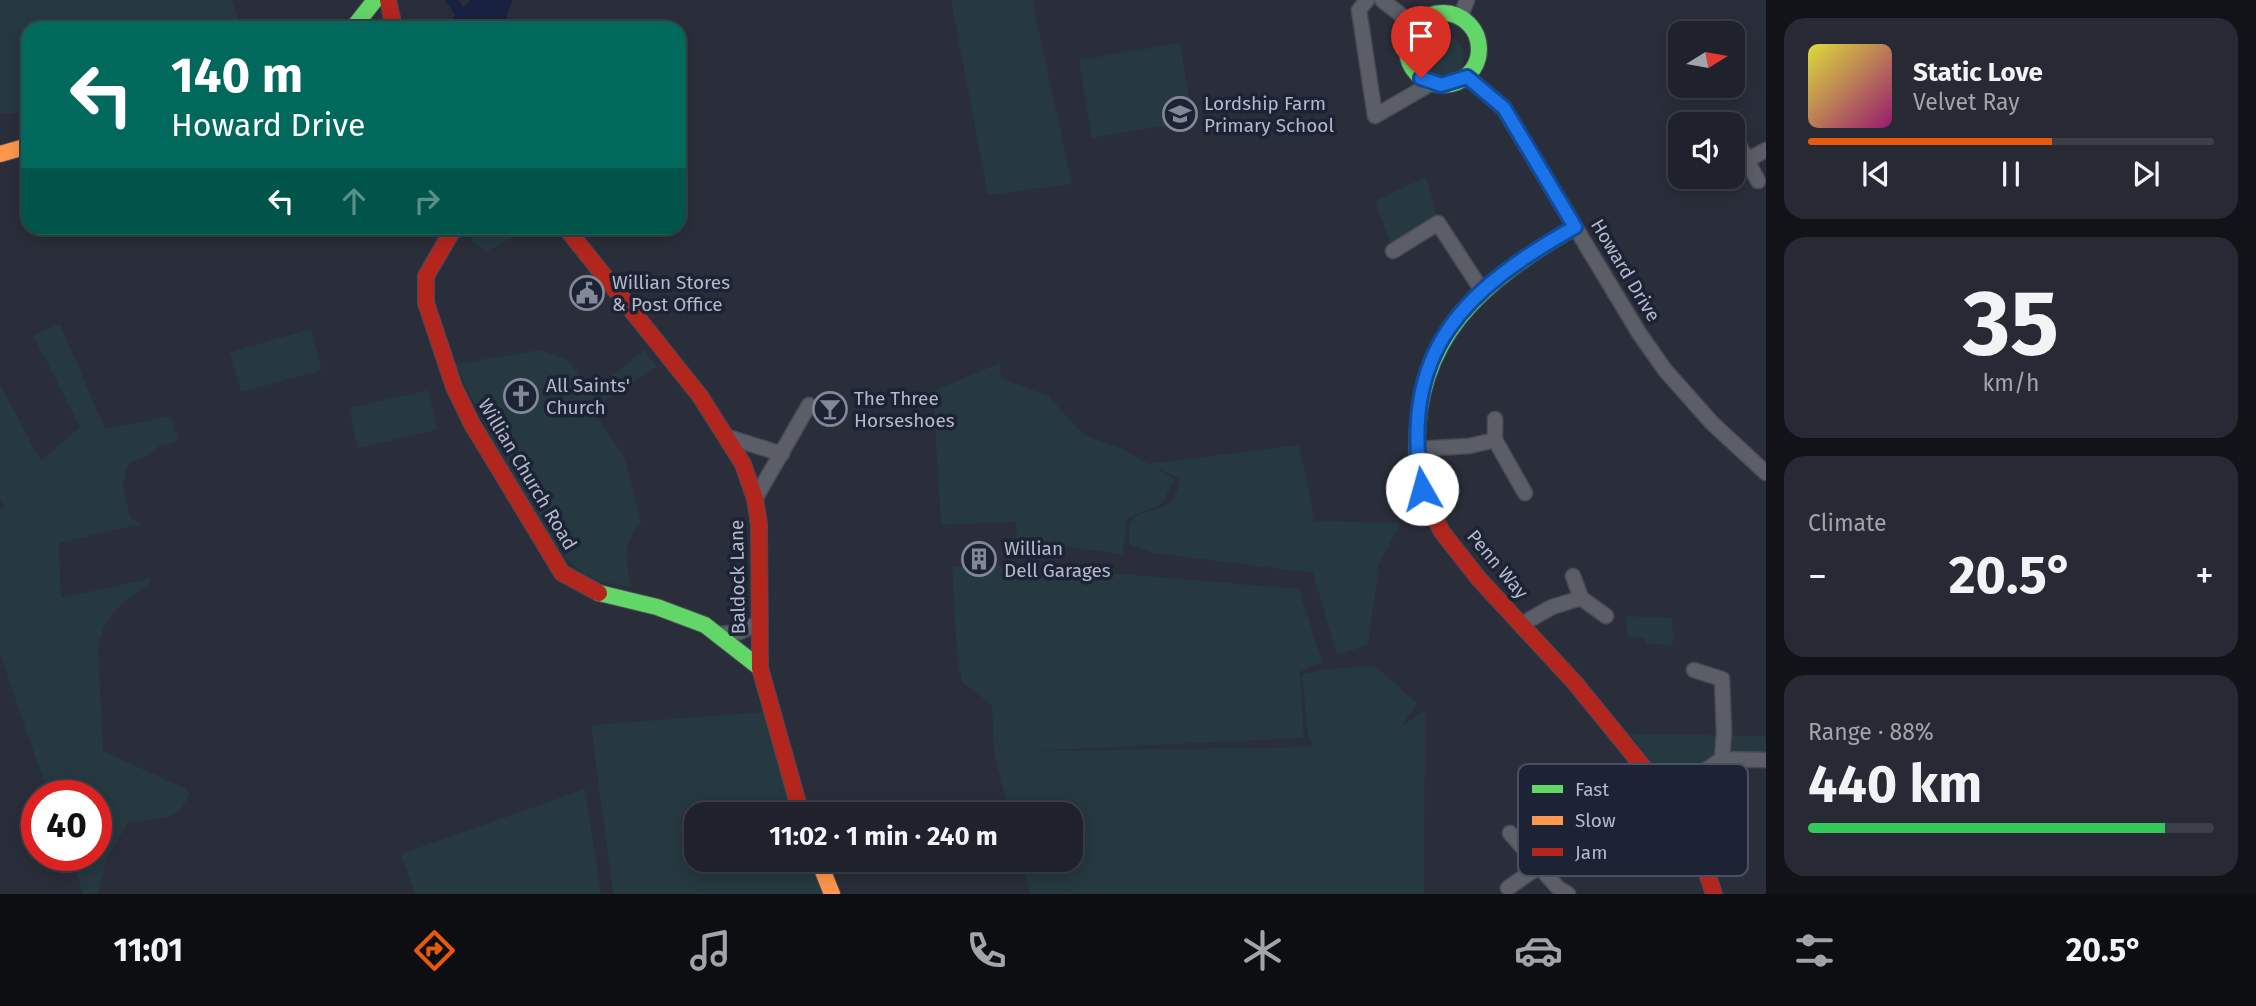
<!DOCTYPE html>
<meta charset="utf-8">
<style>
:root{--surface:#1f222c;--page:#272a34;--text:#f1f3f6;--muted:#a1a4a9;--line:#3c3f48;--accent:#ea580c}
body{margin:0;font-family:"Fira Sans",sans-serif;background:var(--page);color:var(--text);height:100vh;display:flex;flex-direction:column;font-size:26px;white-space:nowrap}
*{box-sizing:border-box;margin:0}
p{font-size:23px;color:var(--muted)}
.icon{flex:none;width:38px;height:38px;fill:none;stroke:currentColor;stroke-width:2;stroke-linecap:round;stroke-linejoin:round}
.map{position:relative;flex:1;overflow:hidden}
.details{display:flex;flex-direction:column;gap:18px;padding:18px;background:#111318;width:490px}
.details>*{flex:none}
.guide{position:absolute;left:21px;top:21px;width:665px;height:214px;border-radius:21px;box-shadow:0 4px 18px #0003,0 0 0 2px var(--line);background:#00695c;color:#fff;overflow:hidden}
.needle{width:46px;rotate:79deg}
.buttons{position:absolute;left:1668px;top:21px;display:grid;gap:14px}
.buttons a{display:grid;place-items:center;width:77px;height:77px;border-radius:14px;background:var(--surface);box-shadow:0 4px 18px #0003,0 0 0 2px var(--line);font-size:35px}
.speed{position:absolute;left:21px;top:780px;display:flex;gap:14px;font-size:35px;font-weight:700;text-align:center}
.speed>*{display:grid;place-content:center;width:91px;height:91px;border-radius:50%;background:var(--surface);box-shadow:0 4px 18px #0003,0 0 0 2px var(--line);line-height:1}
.speed .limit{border:10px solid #d22;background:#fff;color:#111}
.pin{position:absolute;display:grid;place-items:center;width:60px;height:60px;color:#fff;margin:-72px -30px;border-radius:50% 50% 50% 0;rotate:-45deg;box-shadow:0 0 7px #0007}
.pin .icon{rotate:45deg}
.me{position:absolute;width:77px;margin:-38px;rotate:353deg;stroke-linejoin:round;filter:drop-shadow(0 0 5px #0008)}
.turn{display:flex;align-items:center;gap:24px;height:147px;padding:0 35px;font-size:32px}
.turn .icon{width:91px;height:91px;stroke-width:2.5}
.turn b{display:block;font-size:49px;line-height:60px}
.lanes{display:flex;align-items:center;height:66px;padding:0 35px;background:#0003;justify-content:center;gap:35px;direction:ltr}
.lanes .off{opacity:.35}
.big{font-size:52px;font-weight:700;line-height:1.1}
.details .widget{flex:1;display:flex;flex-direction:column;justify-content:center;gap:10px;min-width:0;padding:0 24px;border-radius:21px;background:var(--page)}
.details .dial{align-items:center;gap:0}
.dial b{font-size:91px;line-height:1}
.song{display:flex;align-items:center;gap:21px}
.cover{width:84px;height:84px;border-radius:10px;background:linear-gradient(135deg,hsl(60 70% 55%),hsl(320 70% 35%))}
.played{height:7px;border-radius:4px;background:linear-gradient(90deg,var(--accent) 60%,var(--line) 60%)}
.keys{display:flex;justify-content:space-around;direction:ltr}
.heat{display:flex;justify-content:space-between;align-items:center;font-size:38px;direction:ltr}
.charge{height:10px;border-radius:5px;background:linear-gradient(90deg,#34c759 88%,var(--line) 0)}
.trip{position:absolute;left:684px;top:802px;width:399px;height:70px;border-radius:21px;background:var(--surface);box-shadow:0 4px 18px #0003,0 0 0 2px var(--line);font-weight:700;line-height:70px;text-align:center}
.menu{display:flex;height:112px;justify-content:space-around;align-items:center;background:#0c0e12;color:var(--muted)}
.menu .icon{width:49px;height:49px}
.menu .active{color:var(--accent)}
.menu b{font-size:32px;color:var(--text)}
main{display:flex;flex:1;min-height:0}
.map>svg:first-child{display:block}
</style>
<main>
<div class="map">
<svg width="1766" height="894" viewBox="0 0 1766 894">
<rect width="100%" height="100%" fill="#292e3a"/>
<path fill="#263840" d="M0,0H231L243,28H28V114L0,113Z
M951,0H1032L1072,184L988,195Z
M1420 57a22 22 0 1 1 44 0a22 22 0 1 1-44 0Z
M1180,43L1193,121L1092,138L1079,60Z
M1426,177L1438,223L1393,251L1375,201Z
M468,228H530L486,252L473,242Z
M60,324L105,429L171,416L178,441L159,446L150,455L131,462L126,470L123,485L130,517L141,524L59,543L61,598L152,578L149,584C124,601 105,615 98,646L103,751L184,788L189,793C179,826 156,816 128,823L107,859L98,894H83L70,856H96V796H49L0,654V512L5,507L0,498V384L41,461L80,427L33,335Z
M311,329L322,370L241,392L230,352Z
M540,350L567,359L585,383C605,388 629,361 644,350L657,366L600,404L604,411L597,417L625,458L641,524C621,542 627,563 631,587C618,584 600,583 589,577C539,548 482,418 455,364Z
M1000,363L1001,378L1048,396L1084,435L1123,449L1174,479L1162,504L1127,518L1123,554L1017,541L1016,522L941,525L933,391Z
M428,390L437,430L358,448L349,408Z
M1299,445L1315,521L1401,523L1379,564L1368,645L1337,655L1313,573L1153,553L1129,544C1129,537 1128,527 1132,521C1141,504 1177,519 1179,478L1147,464Z
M1014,565L1299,589L1322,662L1300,672L1304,738L1030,751L1310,747L1313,745L1308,735L1302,675L1326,669L1375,666L1417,703L1402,726L1425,710L1424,894H1030L1021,859H1071V814H1010L994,752L992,705L962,682L957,655L952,567Z
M1626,616L1672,618L1673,645L1645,644V638L1628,637Z
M764,712L793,814H696V859H811L824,894H613L591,725Z
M1630,734L1766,736V757L1713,756L1670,786Z
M585,789L601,894H415L401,854Z"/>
<path fill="#18213f" d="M445,0H458L463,7L471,0H513L507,13V28H448L455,15Z"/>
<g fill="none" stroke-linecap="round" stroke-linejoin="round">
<g stroke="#484b56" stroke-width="17">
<path id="street" d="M1367,0L1359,10L1375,116L1432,83
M1382,0L1415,26
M1460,18L1467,0
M1467,77L1504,109L1639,333L1665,370L1712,423L1766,473
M1737,141L1758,181
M1747,160L1766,150
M1393,251L1438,223L1481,289
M1495,419V440L1525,493
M728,437L782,454
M1417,449L1469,446L1495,440
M755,499L809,405
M1573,576L1581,598L1606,616
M1522,624L1552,607L1581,598
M720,634L740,632L760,622
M1694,670L1722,679L1724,733L1722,759
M1667,797L1722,759L1766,760
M1510,833L1558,888L1568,894
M1508,888L1538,867"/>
</g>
<g stroke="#484b56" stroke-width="18">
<path id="fast" d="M1407 49a36 36 0 1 1 72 0a36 36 0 1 1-72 0Z
M353,28L375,0
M1417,455C1413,337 1482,282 1575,227
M599,593L657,607L705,625L760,668"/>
</g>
<g stroke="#484b56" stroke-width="18">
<path id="slow" d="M0,154L28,146
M818,859L832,894"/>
</g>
<g stroke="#484b56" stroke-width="18">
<path id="jam" d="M388,0L394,28
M454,228L426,276V303L454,387L472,424L562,573L599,593
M566,228L700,396L743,464L755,499L759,524L760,668L801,814
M1417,455L1424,497L1442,532L1479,579L1575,683L1671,801L1697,844L1714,894"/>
</g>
<use href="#street" stroke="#5b5e67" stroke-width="14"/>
<use href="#fast" stroke="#63d668" stroke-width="16"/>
<use href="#slow" stroke="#ff974d" stroke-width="16"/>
<use href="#jam" stroke="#b3261e" stroke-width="16"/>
</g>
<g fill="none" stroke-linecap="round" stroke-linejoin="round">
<g stroke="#114b97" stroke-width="18">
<path id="route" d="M1421,78L1441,85L1467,77L1504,108L1575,227C1464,290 1399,350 1422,489"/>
</g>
<use href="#route" stroke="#1a73e8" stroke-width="12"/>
</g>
<defs>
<g id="school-ring" transform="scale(1.75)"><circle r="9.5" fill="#1c2335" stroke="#838898" stroke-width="1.5"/><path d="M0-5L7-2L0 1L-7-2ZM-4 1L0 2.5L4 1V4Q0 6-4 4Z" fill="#838898"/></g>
<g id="civic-ring" transform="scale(1.75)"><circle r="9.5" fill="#1c2335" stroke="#838898" stroke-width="1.5"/><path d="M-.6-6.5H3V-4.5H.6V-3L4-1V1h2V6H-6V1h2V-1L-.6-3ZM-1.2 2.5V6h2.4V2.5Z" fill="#838898"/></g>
<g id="church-ring" transform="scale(1.75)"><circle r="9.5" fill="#1c2335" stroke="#838898" stroke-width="1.5"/><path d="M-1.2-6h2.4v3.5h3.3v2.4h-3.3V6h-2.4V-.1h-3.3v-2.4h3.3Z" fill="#838898"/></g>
<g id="bar-ring" transform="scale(1.75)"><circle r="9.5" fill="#1c2335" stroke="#838898" stroke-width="1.5"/><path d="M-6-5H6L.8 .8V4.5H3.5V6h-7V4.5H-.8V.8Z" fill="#838898"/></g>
<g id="building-ring" transform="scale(1.75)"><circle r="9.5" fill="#1c2335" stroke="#838898" stroke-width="1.5"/><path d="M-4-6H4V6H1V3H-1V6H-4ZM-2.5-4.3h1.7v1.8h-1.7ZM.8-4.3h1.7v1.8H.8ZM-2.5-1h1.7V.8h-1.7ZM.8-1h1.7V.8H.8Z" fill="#838898"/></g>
</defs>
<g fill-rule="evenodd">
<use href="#school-ring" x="1180" y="114"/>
<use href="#civic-ring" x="587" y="293"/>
<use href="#church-ring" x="521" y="396"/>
<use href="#bar-ring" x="830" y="409"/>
<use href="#building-ring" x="979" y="559"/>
</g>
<g text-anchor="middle" stroke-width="7" stroke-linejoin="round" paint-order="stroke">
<g font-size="19" fill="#b4b9cb" stroke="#1c2335" text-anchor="start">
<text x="1204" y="110">Lordship Farm<tspan x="1204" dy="22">Primary School</tspan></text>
<text x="612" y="289">Willian Stores<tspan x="612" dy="22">&amp; Post Office</tspan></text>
<text x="546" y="392">All Saints'<tspan x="546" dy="22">Church</tspan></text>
<text x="854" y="405">The Three<tspan x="854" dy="22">Horseshoes</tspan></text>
<text x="1004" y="555">Willian<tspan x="1004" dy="22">Dell Garages</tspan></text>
</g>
<g font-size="19" fill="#b4b9cb" stroke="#1c2335">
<text transform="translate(1626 270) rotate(59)" y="7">Howard Drive</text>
<text transform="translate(528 474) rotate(59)" y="7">Willian Church Road</text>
<text transform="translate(1498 564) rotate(50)" y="7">Penn Way</text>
<text transform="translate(737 577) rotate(-91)" y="7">Baldock Lane</text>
</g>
</g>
<rect x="1518" y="764" width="230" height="112" rx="10" fill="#1c2335" stroke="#4a5062" stroke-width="2"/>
<rect x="1532" y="785" width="31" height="8" fill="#63d668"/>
<rect x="1532" y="816" width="31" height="9" fill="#ff974d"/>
<rect x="1532" y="848" width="31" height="8" fill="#b3261e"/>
<g font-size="19" fill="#b4b9cb">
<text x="1575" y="796">Fast</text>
<text x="1575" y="827">Slow</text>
<text x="1575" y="859">Jam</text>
</g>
</svg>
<div class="buttons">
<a><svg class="needle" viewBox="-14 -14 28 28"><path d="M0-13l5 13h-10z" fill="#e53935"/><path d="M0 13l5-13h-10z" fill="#a1a4a9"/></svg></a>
<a><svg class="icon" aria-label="sound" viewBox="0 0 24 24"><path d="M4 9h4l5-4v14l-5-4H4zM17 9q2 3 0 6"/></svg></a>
</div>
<div class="speed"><div class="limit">40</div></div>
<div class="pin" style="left:1421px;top:78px;background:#d93025"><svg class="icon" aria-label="arrive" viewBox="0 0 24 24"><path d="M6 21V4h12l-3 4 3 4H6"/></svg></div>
<svg class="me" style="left:1422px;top:489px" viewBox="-20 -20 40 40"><circle r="19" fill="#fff"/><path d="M0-13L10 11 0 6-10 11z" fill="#1a73e8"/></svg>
<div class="trip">11:02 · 1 min · 240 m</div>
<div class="guide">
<div class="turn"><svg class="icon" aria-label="left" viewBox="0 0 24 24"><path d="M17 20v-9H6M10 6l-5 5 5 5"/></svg><div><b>140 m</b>Howard Drive</div></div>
<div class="lanes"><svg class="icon" aria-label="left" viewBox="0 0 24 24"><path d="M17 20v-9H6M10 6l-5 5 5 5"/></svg><svg class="icon off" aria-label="ahead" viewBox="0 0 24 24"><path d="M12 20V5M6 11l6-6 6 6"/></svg><svg class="icon off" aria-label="right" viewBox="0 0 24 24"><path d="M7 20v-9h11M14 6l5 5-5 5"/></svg></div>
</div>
</div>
<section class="details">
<div class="widget">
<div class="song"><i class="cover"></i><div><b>Static Love</b><p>Velvet Ray</p></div></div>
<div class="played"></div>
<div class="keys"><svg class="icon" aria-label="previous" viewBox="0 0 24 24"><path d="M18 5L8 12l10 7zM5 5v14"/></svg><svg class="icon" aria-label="pause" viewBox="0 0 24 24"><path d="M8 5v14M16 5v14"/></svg><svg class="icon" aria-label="next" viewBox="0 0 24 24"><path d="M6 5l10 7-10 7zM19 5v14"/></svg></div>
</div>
<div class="widget dial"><b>35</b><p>km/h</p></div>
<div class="widget"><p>Climate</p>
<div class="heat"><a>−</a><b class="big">20.5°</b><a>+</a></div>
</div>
<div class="widget"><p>Range · 88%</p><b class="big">440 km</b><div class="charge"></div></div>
</section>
</main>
<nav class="menu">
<b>11:01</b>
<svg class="icon active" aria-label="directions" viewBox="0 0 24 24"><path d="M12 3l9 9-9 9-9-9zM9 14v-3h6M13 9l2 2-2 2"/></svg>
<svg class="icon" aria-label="music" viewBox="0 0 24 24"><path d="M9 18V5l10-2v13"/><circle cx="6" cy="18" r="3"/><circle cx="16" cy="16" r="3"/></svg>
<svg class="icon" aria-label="phone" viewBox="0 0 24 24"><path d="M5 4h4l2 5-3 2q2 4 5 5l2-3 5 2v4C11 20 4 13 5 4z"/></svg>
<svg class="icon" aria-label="climate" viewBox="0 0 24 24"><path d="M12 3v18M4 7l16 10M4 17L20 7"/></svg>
<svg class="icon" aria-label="car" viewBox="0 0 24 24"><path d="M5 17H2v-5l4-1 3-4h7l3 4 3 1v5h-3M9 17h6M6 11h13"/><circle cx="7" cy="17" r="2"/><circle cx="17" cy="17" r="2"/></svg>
<svg class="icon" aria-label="filters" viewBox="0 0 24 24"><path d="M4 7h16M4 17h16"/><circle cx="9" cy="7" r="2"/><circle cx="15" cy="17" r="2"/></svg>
<b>20.5°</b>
</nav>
